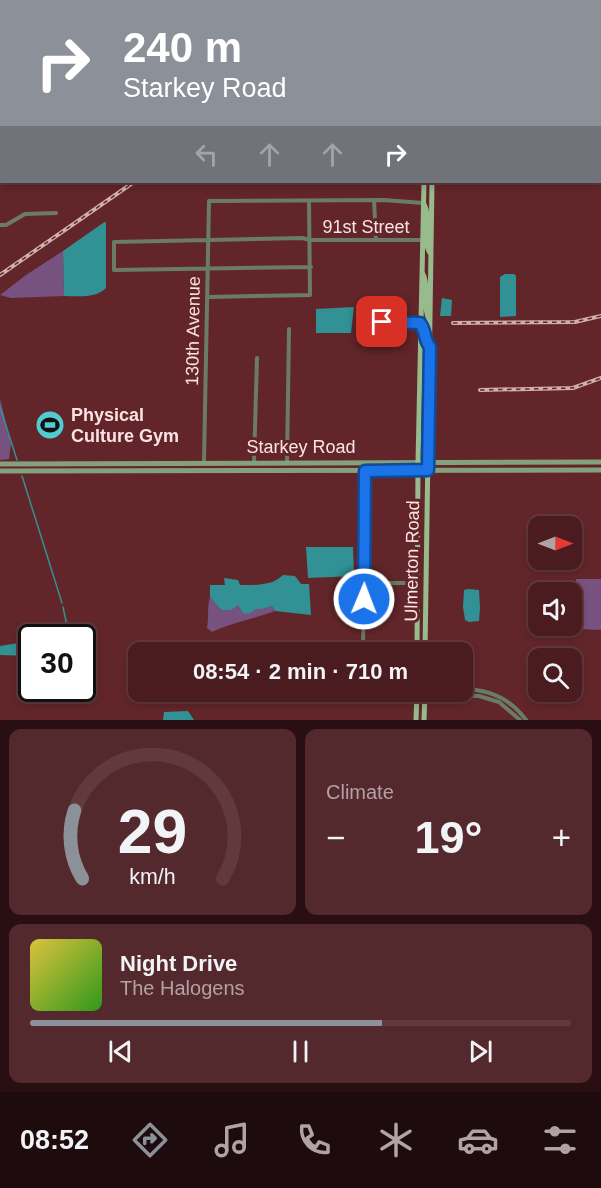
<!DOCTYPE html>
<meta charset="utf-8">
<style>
:root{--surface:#4a1c20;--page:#54292d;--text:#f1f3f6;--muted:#b2a1a5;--line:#613a3e;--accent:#8c9099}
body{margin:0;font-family:Arial,sans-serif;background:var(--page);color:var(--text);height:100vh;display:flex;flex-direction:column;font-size:22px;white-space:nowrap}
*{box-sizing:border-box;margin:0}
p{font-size:20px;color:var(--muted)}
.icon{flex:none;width:33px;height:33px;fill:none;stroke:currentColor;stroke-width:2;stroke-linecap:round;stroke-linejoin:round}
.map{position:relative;height:720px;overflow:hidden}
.details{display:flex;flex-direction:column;gap:9px;padding:9px;background:#290f12;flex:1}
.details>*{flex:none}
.top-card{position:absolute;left:0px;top:0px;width:602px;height:183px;box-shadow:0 3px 9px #0003,0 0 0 2px var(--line);background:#8c9099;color:#fff;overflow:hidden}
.needle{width:39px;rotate:90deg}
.buttons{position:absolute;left:528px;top:516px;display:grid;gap:12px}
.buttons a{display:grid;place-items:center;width:54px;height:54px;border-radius:12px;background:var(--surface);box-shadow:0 3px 9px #0003,0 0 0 2px var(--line);font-size:30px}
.speed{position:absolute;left:18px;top:624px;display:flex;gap:12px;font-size:30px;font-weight:700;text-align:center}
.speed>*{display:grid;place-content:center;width:78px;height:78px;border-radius:50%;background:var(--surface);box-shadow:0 3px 9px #0003,0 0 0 2px var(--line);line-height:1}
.speed .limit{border:3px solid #111;border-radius:9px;background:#fff;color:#111}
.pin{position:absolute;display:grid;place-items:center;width:51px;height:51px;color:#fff;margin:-26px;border-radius:12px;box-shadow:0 3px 9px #0006}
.me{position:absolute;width:66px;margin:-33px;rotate:1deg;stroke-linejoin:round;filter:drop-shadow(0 0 4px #0008)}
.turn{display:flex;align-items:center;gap:21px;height:126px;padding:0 24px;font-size:27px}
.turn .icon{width:78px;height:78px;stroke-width:2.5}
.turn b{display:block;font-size:42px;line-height:51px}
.lanes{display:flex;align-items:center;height:57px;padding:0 24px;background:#0003;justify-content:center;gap:30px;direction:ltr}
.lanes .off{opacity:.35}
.big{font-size:45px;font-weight:700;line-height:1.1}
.details .tile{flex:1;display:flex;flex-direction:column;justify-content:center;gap:9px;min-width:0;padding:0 21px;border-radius:12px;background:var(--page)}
.details .dial{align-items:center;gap:0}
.dial svg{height:156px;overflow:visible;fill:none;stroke:var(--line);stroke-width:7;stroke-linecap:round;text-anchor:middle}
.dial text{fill:var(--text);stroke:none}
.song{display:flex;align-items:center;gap:18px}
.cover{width:72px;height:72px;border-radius:9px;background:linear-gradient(135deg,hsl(50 70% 55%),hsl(110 70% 35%))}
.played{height:6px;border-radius:3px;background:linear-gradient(90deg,var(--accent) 65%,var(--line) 65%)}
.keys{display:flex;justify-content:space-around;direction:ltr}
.heat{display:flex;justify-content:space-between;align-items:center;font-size:33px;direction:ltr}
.details .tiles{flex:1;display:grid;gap:9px;grid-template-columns:1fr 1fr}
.tile:last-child{grid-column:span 2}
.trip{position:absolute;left:128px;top:642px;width:345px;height:60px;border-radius:12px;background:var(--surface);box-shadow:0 3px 9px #0003,0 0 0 2px var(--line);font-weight:700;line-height:60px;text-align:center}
.tabs{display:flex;height:96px;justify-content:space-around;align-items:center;background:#1e0b0d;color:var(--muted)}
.tabs .icon{width:42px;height:42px}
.tabs .active{color:var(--accent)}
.tabs b{font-size:27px;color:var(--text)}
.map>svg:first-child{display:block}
</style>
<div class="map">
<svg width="601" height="720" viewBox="0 0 601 720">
<rect width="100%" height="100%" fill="#62262a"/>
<path fill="#775281" d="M63,251L64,296L11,298L0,295L26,275Z
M0,399L11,443L9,459L0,460Z
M576,579H601V630L577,629Z
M210,597L221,610H232L238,605L263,609L272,606L275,611C254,619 232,622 212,632L207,628C209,617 207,607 210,597Z"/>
<path fill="#319194" d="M106,222V288C95,299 78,296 64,296L63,251L103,223Z
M505,274H514L516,276V316L500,317V277Z
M442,298L452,300L451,316H440Z
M354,307L351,333H316V309Z
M306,547H353L354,576L308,578Z
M283,575L295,576L301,584H309L311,615L275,611L272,606L263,609H256L250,613L244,614L238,605L232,610H221L210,597V585H225L224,578L238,580L240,585C255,585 272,586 283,575Z
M564,580L574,581L573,604L572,592H564Z
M468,589L479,590L480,608L479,621L469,622L465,620L463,607L464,590Z
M83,640L92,652L91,661L83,667Z
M31,641V656L0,655V646Z
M188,711L194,720H163L164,712Z"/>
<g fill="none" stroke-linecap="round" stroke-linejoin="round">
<path stroke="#319194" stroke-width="1.5" d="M0,407L17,460
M22,476L62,603
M63,607L69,635"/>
<path stroke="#6b7c66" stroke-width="4" d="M208,2V0
M379,2L381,0
M0,26H2
M0,168H2
M374,200L376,240
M0,225H6L25,214L56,213
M311,267L114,270V242L302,238L310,240H422
M208,297L310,295L309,201
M359,340L362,330L368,325L376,322L420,323
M204,462L209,201L384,200L423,203
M254,462L257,358
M287,462L289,329
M364,583H417
M363,652L365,471
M462,689C489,689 510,698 526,720
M363,692V693L479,696L499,702L520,720"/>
<path stroke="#6b7c66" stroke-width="4.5" d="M600,22H601"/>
<path stroke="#84a07c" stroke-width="5" d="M0,464L601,462
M0,471L601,470"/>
<path stroke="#98bb8d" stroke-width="5" d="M427,0V2
M435,2V0
M424,204C432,219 421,238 430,253
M423,274C430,288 422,305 429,320
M421,324L428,346
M417,652L418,463L424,182
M425,652L432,182
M416,720L417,692
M424,720L425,692"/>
<g stroke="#d1afb0" stroke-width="4">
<path id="rail" d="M393,2L395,0
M0,275L134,182
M453,323L575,322L601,316
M480,390L573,388L601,378"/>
</g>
<use href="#rail" stroke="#62262a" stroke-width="1.5" stroke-dasharray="4.5" stroke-linecap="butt"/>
</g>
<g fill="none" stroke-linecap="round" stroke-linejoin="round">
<g stroke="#114b97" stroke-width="15">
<path id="route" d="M364,599L365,471L428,470L430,347C424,340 426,331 420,323L382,322"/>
</g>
<use href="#route" stroke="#1a73e8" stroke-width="10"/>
</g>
<defs>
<g id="stadium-disc" transform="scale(1.5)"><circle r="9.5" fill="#51ccd1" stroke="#62262a"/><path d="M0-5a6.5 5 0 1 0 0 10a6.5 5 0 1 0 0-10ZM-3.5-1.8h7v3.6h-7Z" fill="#111"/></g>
</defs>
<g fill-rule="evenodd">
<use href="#stadium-disc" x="50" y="425"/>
</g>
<g text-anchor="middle" stroke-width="6" stroke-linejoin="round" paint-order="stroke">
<g font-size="18" fill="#fbe3e3" stroke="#62262a">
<text x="366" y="233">91st Street</text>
<text transform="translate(193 331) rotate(-89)" y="6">130th Avenue</text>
<text x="301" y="453">Starkey Road</text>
<text transform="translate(412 561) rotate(-89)" y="6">Ulmerton Road</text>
</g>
<g font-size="18" font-weight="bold" fill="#fbe3e3" stroke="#62262a" text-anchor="start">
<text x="71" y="421">Physical<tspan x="71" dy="21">Culture Gym</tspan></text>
</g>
</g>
</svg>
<div class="buttons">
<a><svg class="needle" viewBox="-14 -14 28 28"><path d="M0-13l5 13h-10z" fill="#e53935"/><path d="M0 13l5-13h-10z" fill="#b2a1a5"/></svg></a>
<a><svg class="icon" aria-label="sound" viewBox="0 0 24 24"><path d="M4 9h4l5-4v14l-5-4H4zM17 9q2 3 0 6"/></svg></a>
<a><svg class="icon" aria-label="search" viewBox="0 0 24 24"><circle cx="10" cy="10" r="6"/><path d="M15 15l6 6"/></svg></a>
</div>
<div class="speed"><div class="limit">30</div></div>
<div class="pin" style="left:382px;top:322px;background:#d93025"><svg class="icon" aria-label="arrive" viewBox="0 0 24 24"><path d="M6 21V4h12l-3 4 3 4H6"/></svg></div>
<svg class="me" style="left:364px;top:599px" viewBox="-20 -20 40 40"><circle r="17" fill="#1a73e8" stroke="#fff" stroke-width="3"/><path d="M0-11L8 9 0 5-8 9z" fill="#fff"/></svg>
<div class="trip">08:54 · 2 min · 710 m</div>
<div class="top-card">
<div class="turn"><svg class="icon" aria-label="right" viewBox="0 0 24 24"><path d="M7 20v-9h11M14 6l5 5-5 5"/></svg><div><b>240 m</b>Starkey Road</div></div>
<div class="lanes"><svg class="icon off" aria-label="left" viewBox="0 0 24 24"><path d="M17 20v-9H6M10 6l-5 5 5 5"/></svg><svg class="icon off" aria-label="ahead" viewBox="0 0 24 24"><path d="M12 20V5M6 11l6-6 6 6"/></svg><svg class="icon off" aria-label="ahead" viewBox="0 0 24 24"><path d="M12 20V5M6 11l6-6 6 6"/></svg><svg class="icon" aria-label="right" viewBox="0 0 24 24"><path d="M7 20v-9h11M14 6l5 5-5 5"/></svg></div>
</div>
</div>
<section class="details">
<div class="tiles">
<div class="tile dial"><svg viewBox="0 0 100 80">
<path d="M14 69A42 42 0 1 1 86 69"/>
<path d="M14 69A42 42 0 0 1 10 34" stroke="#8c9099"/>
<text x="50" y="56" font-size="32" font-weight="700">29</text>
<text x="50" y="72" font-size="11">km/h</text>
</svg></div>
<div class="tile"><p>Climate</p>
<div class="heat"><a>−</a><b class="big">19°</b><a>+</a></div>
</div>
<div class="tile">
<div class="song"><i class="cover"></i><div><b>Night Drive</b><p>The Halogens</p></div></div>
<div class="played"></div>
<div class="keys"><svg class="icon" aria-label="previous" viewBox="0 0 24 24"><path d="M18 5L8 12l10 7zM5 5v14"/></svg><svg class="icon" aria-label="pause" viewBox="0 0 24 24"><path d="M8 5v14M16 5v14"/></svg><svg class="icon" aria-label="next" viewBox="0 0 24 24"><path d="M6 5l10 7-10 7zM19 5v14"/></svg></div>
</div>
</div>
</section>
<nav class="tabs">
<b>08:52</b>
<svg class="icon active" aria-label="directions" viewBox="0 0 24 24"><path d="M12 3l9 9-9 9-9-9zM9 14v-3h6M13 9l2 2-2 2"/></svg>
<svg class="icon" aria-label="music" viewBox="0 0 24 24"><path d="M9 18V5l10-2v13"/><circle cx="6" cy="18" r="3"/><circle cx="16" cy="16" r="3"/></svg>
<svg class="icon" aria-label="phone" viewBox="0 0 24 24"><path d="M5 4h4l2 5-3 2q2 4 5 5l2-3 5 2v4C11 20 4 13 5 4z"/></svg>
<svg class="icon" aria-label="climate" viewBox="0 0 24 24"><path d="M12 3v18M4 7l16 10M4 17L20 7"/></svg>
<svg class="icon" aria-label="car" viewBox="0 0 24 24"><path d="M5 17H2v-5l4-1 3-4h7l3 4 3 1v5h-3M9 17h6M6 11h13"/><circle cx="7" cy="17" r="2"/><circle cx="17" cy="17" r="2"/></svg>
<svg class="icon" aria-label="filters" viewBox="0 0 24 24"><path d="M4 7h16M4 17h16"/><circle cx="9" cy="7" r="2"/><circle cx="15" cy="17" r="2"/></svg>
</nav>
